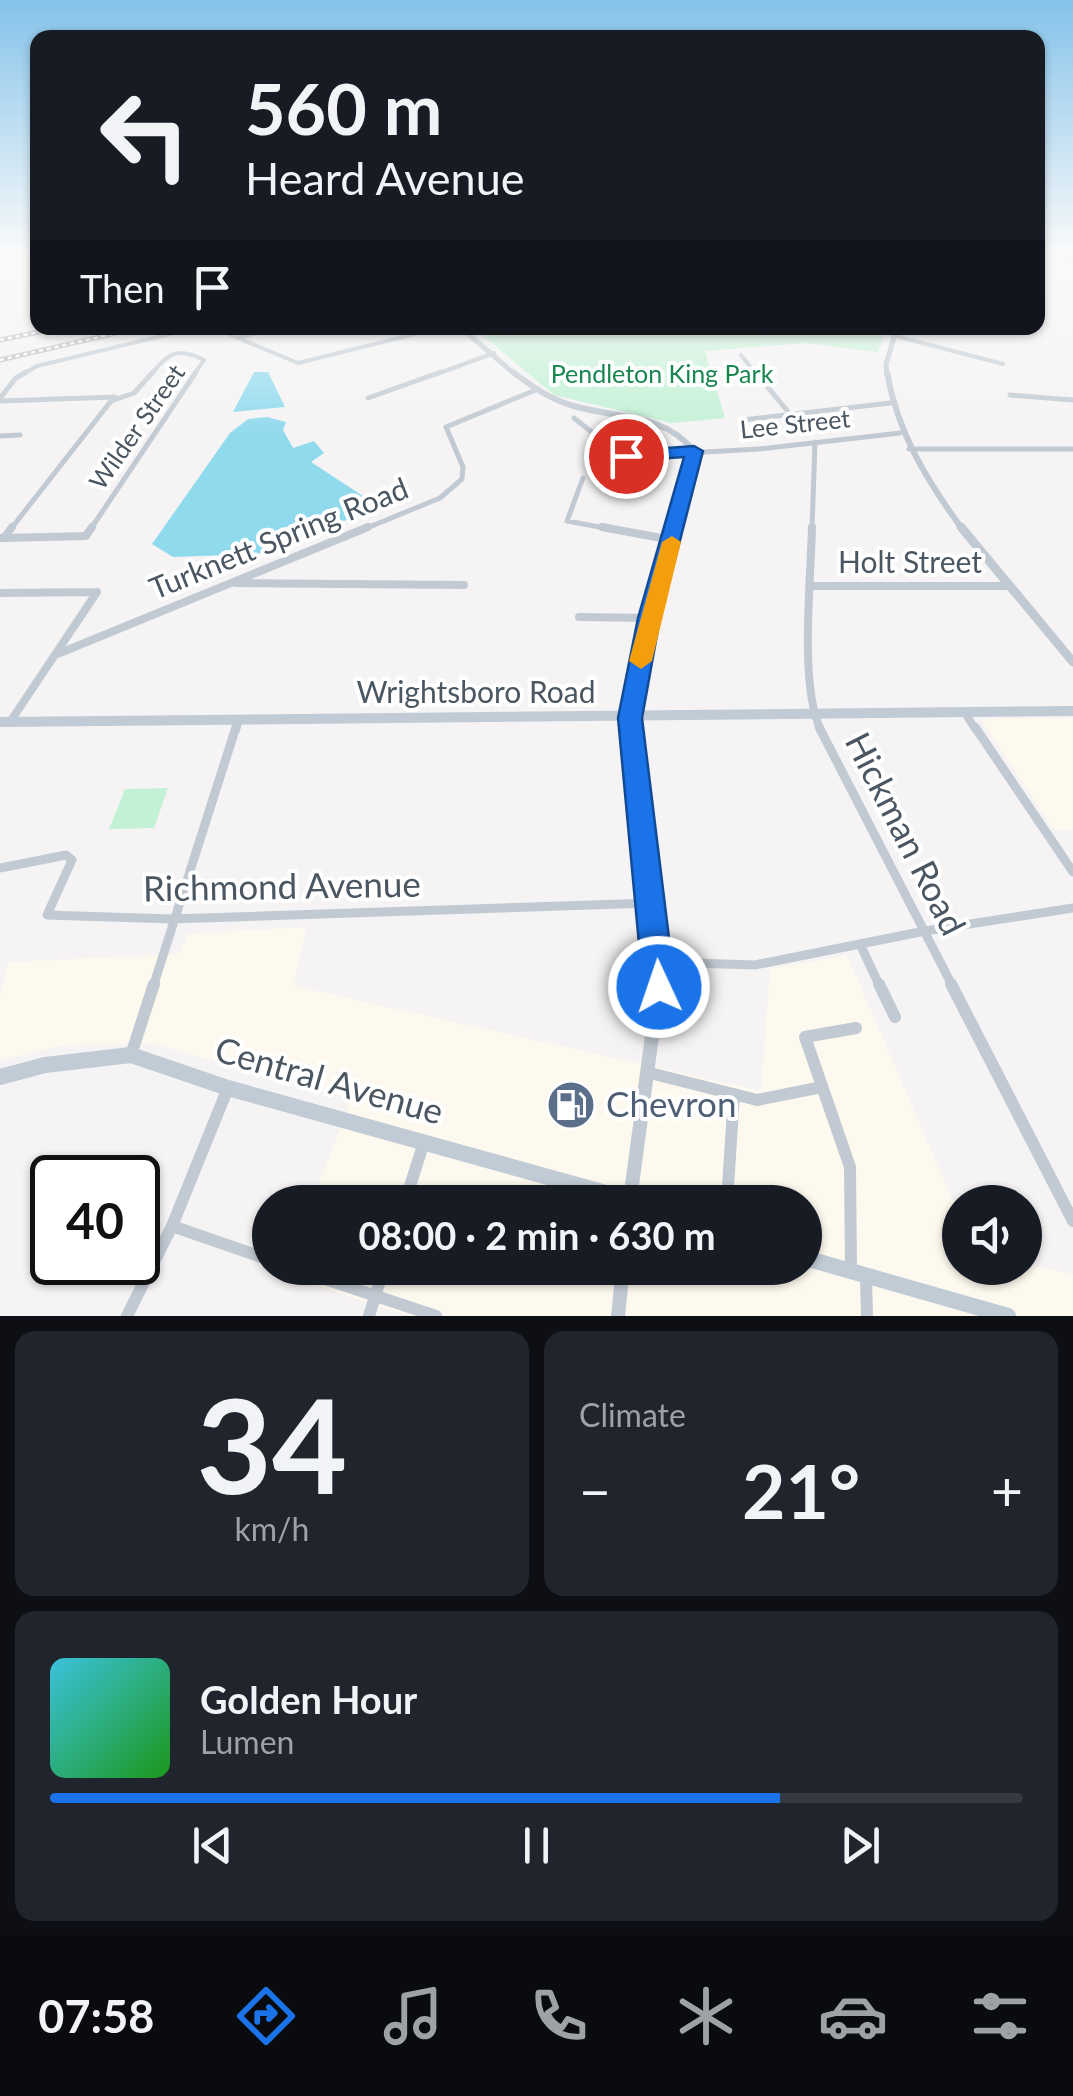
<!DOCTYPE html>
<meta charset="utf-8">
<style>
:root{--surface:#171b24;--page:#20242c;--text:#f1f3f6;--muted:#9ea1a6;--line:#363941;--accent:#1a73e8}
body{margin:0;font-family:Lato,sans-serif;background:var(--page);color:var(--text);height:100vh;display:flex;flex-direction:column;font-size:38px;white-space:nowrap}
*{box-sizing:border-box;margin:0}
p{font-size:32px;color:var(--muted)}
.icon{flex:none;width:55px;height:55px;fill:none;stroke:currentColor;stroke-width:2;stroke-linecap:round;stroke-linejoin:round}
.map{position:relative;height:1316px;overflow:hidden}
.drawer{display:flex;flex-direction:column;gap:15px;padding:15px;background:#0d0f14;flex:1}
.drawer>*{flex:none}
.top-card{position:absolute;left:30px;top:30px;width:1015px;height:305px;border-radius:20px;box-shadow:0 2px 8px #0004;background:#171b24;color:var(--text);overflow:hidden}
.controls{position:absolute;left:942px;top:1185px;display:grid;gap:20px}
.controls a{display:grid;place-items:center;width:100px;height:100px;border-radius:50%;background:var(--surface);box-shadow:0 2px 8px #0004;font-size:50px}
.speed{position:absolute;left:30px;top:1155px;display:flex;gap:20px;font-size:50px;font-weight:700;text-align:center}
.speed>*{display:grid;place-content:center;width:130px;height:130px;border-radius:50%;background:var(--surface);box-shadow:0 2px 8px #0004;line-height:1}
.speed .limit{border:5px solid #111;border-radius:15px;background:#fff;color:#111}
.pin{position:absolute;display:grid;place-items:center;width:85px;height:85px;color:#fff;margin:-42px;border:5px solid #fff;border-radius:50%;box-shadow:0 2px 10px #0007}
.me{position:absolute;width:110px;margin:-55px;rotate:357deg;stroke-linejoin:round;filter:drop-shadow(0 0 8px #0008)}
.turn{display:flex;align-items:center;gap:35px;height:210px;padding:0 50px;font-size:45px}
.turn .icon{width:130px;height:130px;stroke-width:2.5}
.turn b{display:block;font-size:70px;line-height:85px}
.then{display:flex;align-items:center;height:95px;padding:0 50px;background:#0003;gap:20px;font-size:38px}
.big{font-size:75px;font-weight:700;line-height:1.1}
.drawer .card{flex:1;display:flex;flex-direction:column;justify-content:center;gap:15px;min-width:0;padding:0 35px;border-radius:20px;background:var(--page)}
.drawer .dial{align-items:center;gap:0}
.dial b{font-size:130px;line-height:1}
.song{display:flex;align-items:center;gap:30px}
.cover{width:120px;height:120px;border-radius:15px;background:linear-gradient(135deg,hsl(190 70% 55%),hsl(120 70% 35%))}
.played{height:10px;border-radius:5px;background:linear-gradient(90deg,var(--accent) 75%,var(--line) 75%)}
.keys{display:flex;justify-content:space-around;direction:ltr}
.heat{display:flex;justify-content:space-between;align-items:center;font-size:55px;direction:ltr}
.drawer .tiles{flex:1;display:grid;gap:15px;grid-template-columns:1fr 1fr}
.card:last-child{grid-column:span 2}
.trip{position:absolute;left:252px;top:1185px;width:570px;height:100px;border-radius:50px;background:var(--surface);box-shadow:0 2px 8px #0004;font-weight:700;line-height:100px;text-align:center}
.dock{display:flex;height:160px;justify-content:space-around;align-items:center;background:#090b0e;color:var(--muted)}
.dock .icon{width:70px;height:70px}
.dock .selected{color:var(--accent)}
.dock b{font-size:45px;color:var(--text)}
.map>svg:first-child{display:block}
</style>
<div class="map">
<svg width="1073" height="1316" viewBox="0 0 1073 1316">
<rect width="100%" height="100%" fill="#f5f3f3"/>
<path fill="#fdf9ef" d="M1073,718V829L1055,831L981,719Z
M306,927L294,986L761,1091L770,969L847,955L960,1217V1268H1025V1264L1073,1274V1316H409L284,1275L287,1268H805V1202H312L351,1099L154,1044L63,1045L0,1060V995L9,962L179,954L188,934Z"/>
<path fill="#c3f1d5" d="M474,328H876L886,329L878,352L805,343L705,351L725,418L672,423L554,395Z
M168,788L154,828L109,829L125,789Z"/>
<path fill="#90daee" d="M254,372H268L285,407L233,412Z
M267,417L286,422L283,430L293,448L314,441L324,453L311,462L366,498L360,517L326,525L322,531L258,554L173,557L152,544L230,433L248,419Z"/>
<g fill="none" stroke-linecap="round" stroke-linejoin="round">
<path stroke="#c1cad2" stroke-width="4" d="M5,253L38,261
M214,328L298,363L439,328
M892,335L1003,364
M237,338L278,328
M741,355L757,375
M22,375L37,366L195,328
M151,375C168,352 179,347 204,360L194,375
M434,375L494,353"/>
<path stroke="#c1cad2" stroke-width="5" d="M755,372L790,414
M1010,395L1073,400
M0,398L16,378L26,372
M368,398L441,372
M0,401L115,397
M574,418L619,454L634,456L759,449L900,433
M743,420L890,403
M0,436L20,435
M909,449H1073
M583,478L567,521L616,530
M10,530L111,401L134,393L153,372
M90,530L196,372
M362,530L440,498L462,479L463,467L446,427L538,389
M812,530L815,442"/>
<path stroke="#c1cad2" stroke-width="8" d="M602,527L672,540
M812,527C811,577 799,688 821,730
M0,538H4
M4,538L12,527
M4,538L86,536L92,527
M236,583L464,585
M811,586H1009
M0,593L97,592
M579,617L649,618
M55,655L368,527
M965,713L976,730
M10,722L97,592
M236,730L239,719"/>
<path stroke="#c1cad2" stroke-width="9" d="M819,727L953,987
M975,727L1073,872
M0,868L66,855L72,860L47,915L172,919L652,903
M861,946L880,987
M659,962L755,965L925,931L1073,908
M153,987L236,727"/>
<path stroke="#c1cad2" stroke-width="12" d="M879,984L895,1017
M951,984L1073,1221
M131,1055L154,984
M650,1073L757,1100L822,1087
M405,1202L423,1145
M727,1202L734,1094
M172,1226L270,1260
M292,1268L436,1316
M851,1269L850,1167L805,1037L856,1028
M866,1277L867,1316
M127,1316L172,1226L228,1088
M369,1316L384,1268"/>
<path stroke="#c1cad2" stroke-width="5" d="M1038,254L1073,260
M461,328L516,375
M887,375L886,364L897,328"/>
<path stroke="#c1cad2" stroke-width="6" d="M513,372C531,386 551,400 574,406C618,419 662,412 694,451L673,530
M887,372C897,432 927,481 963,530"/>
<path stroke="#c1cad2" stroke-width="9" d="M961,527L1073,662
M631,730L630,718L649,618L673,527"/>
<path stroke="#c1cad2" stroke-width="11" d="M631,727L659,987"/>
<path stroke="#c1cad2" stroke-width="14" d="M630,1200L659,984
M618,1316L623,1268"/>
<path stroke="#c1cbd6" stroke-width="10" d="M0,722L1073,711"/>
<path stroke="#c1cbd6" stroke-width="16" d="M0,1077L45,1065L131,1055L228,1088L638,1202
M805,1258L1008,1316"/>
<g stroke="#b5b8bd" stroke-width="5">
<path id="rail" d="M0,340L58,328
M0,360L138,328"/>
</g>
<use href="#rail" stroke="#fff" stroke-width="2.5" stroke-dasharray="4" stroke-linecap="butt"/>
</g>
<linearGradient id="sky" x2="0" y2="1"><stop stop-color="#85c3ea"/><stop offset="0.58" stop-color="#fafafa"/><stop offset="1" stop-color="#fafafa" stop-opacity="0"/></linearGradient>
<rect width="1073" height="437" fill="url(#sky)"/>
<path fill="#1a73e8" stroke="#114b97" stroke-width="2.5" d="M694,446L703,451L660,618L642,718L675,987L670,998L659,1003L648,998L643,987L618,718L638,618L684,457L626,461L617,456L626,451Z"/>
<path fill="#f59e0b" d="M672,536L681,542L652,661L641,669L629,661L662,542Z"/>
<defs>
<g id="fuel-disc" transform="scale(2.5)"><circle r="9.5" fill="#5c6f8a" stroke="#fff"/><path d="M-5.5-6h7V0h2V4h1.3V-2.5L3-4.5l.8-.8L6-3V5H2.5V1h-1V6h-7ZM-4.2-4.7v3.2H.2V-4.7Z" fill="#fff"/></g>
</defs>
<g fill-rule="evenodd">
<use href="#fuel-disc" x="571" y="1105"/>
</g>
<g text-anchor="middle" stroke-width="8" stroke-linejoin="round" paint-order="stroke">
<g font-size="25" fill="#17864f" stroke="#fff">
<text x="662" y="383">Pendleton King Park</text>
</g>
<g font-size="25" fill="#4a5661" stroke="#fff">
<text transform="translate(795 424) rotate(-6)" y="9">Lee Street</text>
<text transform="translate(137 427) rotate(-55)" y="9">Wilder Street</text>
</g>
<g font-size="30" fill="#4a5661" stroke="#fff">
<text transform="translate(279 539) rotate(-22)" y="10">Turknett Spring Road</text>
<text x="910" y="573">Holt Street</text>
<text x="476" y="703">Wrightsboro Road</text>
</g>
<g font-size="35" fill="#4a5661" stroke="#fff">
<text transform="translate(905 834) rotate(63)" y="12">Hickman Road</text>
<text transform="translate(282 887) rotate(-1)" y="12">Richmond Avenue</text>
<text transform="translate(329 1081) rotate(16)" y="12">Central Avenue</text>
</g>
<g font-size="35" fill="#4e5e75" stroke="#fff" text-anchor="start">
<text x="606" y="1117">Chevron</text>
</g>
</g>
</svg>
<div class="controls">
<a><svg class="icon" aria-label="sound" viewBox="0 0 24 24"><path d="M4 9h4l5-4v14l-5-4H4zM17 9q2 3 0 6"/></svg></a>
</div>
<div class="speed"><div class="limit">40</div></div>
<div class="pin" style="left:626px;top:456px;background:#d93025"><svg class="icon" aria-label="arrive" viewBox="0 0 24 24"><path d="M6 21V4h12l-3 4 3 4H6"/></svg></div>
<svg class="me" style="left:659px;top:987px" viewBox="-20 -20 40 40"><circle r="17" fill="#1a73e8" stroke="#fff" stroke-width="3"/><path d="M0-11L8 9 0 5-8 9z" fill="#fff"/></svg>
<div class="trip">08:00 · 2 min · 630 m</div>
<div class="top-card">
<div class="turn"><svg class="icon" aria-label="left" viewBox="0 0 24 24"><path d="M17 20v-9H6M10 6l-5 5 5 5"/></svg><div><b>560 m</b>Heard Avenue</div></div>
<div class="then">Then<svg class="icon" aria-label="arrive" viewBox="0 0 24 24"><path d="M6 21V4h12l-3 4 3 4H6"/></svg></div>
</div>
</div>
<section class="drawer">
<div class="tiles">
<div class="card dial"><b>34</b><p>km/h</p></div>
<div class="card"><p>Climate</p>
<div class="heat"><a>−</a><b class="big">21°</b><a>+</a></div>
</div>
<div class="card">
<div class="song"><i class="cover"></i><div><b>Golden Hour</b><p>Lumen</p></div></div>
<div class="played"></div>
<div class="keys"><svg class="icon" aria-label="previous" viewBox="0 0 24 24"><path d="M18 5L8 12l10 7zM5 5v14"/></svg><svg class="icon" aria-label="pause" viewBox="0 0 24 24"><path d="M8 5v14M16 5v14"/></svg><svg class="icon" aria-label="next" viewBox="0 0 24 24"><path d="M6 5l10 7-10 7zM19 5v14"/></svg></div>
</div>
</div>
</section>
<nav class="dock">
<b>07:58</b>
<svg class="icon selected" aria-label="directions" viewBox="0 0 24 24"><path d="M12 3l9 9-9 9-9-9zM9 14v-3h6M13 9l2 2-2 2"/></svg>
<svg class="icon" aria-label="music" viewBox="0 0 24 24"><path d="M9 18V5l10-2v13"/><circle cx="6" cy="18" r="3"/><circle cx="16" cy="16" r="3"/></svg>
<svg class="icon" aria-label="phone" viewBox="0 0 24 24"><path d="M5 4h4l2 5-3 2q2 4 5 5l2-3 5 2v4C11 20 4 13 5 4z"/></svg>
<svg class="icon" aria-label="climate" viewBox="0 0 24 24"><path d="M12 3v18M4 7l16 10M4 17L20 7"/></svg>
<svg class="icon" aria-label="car" viewBox="0 0 24 24"><path d="M5 17H2v-5l4-1 3-4h7l3 4 3 1v5h-3M9 17h6M6 11h13"/><circle cx="7" cy="17" r="2"/><circle cx="17" cy="17" r="2"/></svg>
<svg class="icon" aria-label="filters" viewBox="0 0 24 24"><path d="M4 7h16M4 17h16"/><circle cx="9" cy="7" r="2"/><circle cx="15" cy="17" r="2"/></svg>
</nav>
